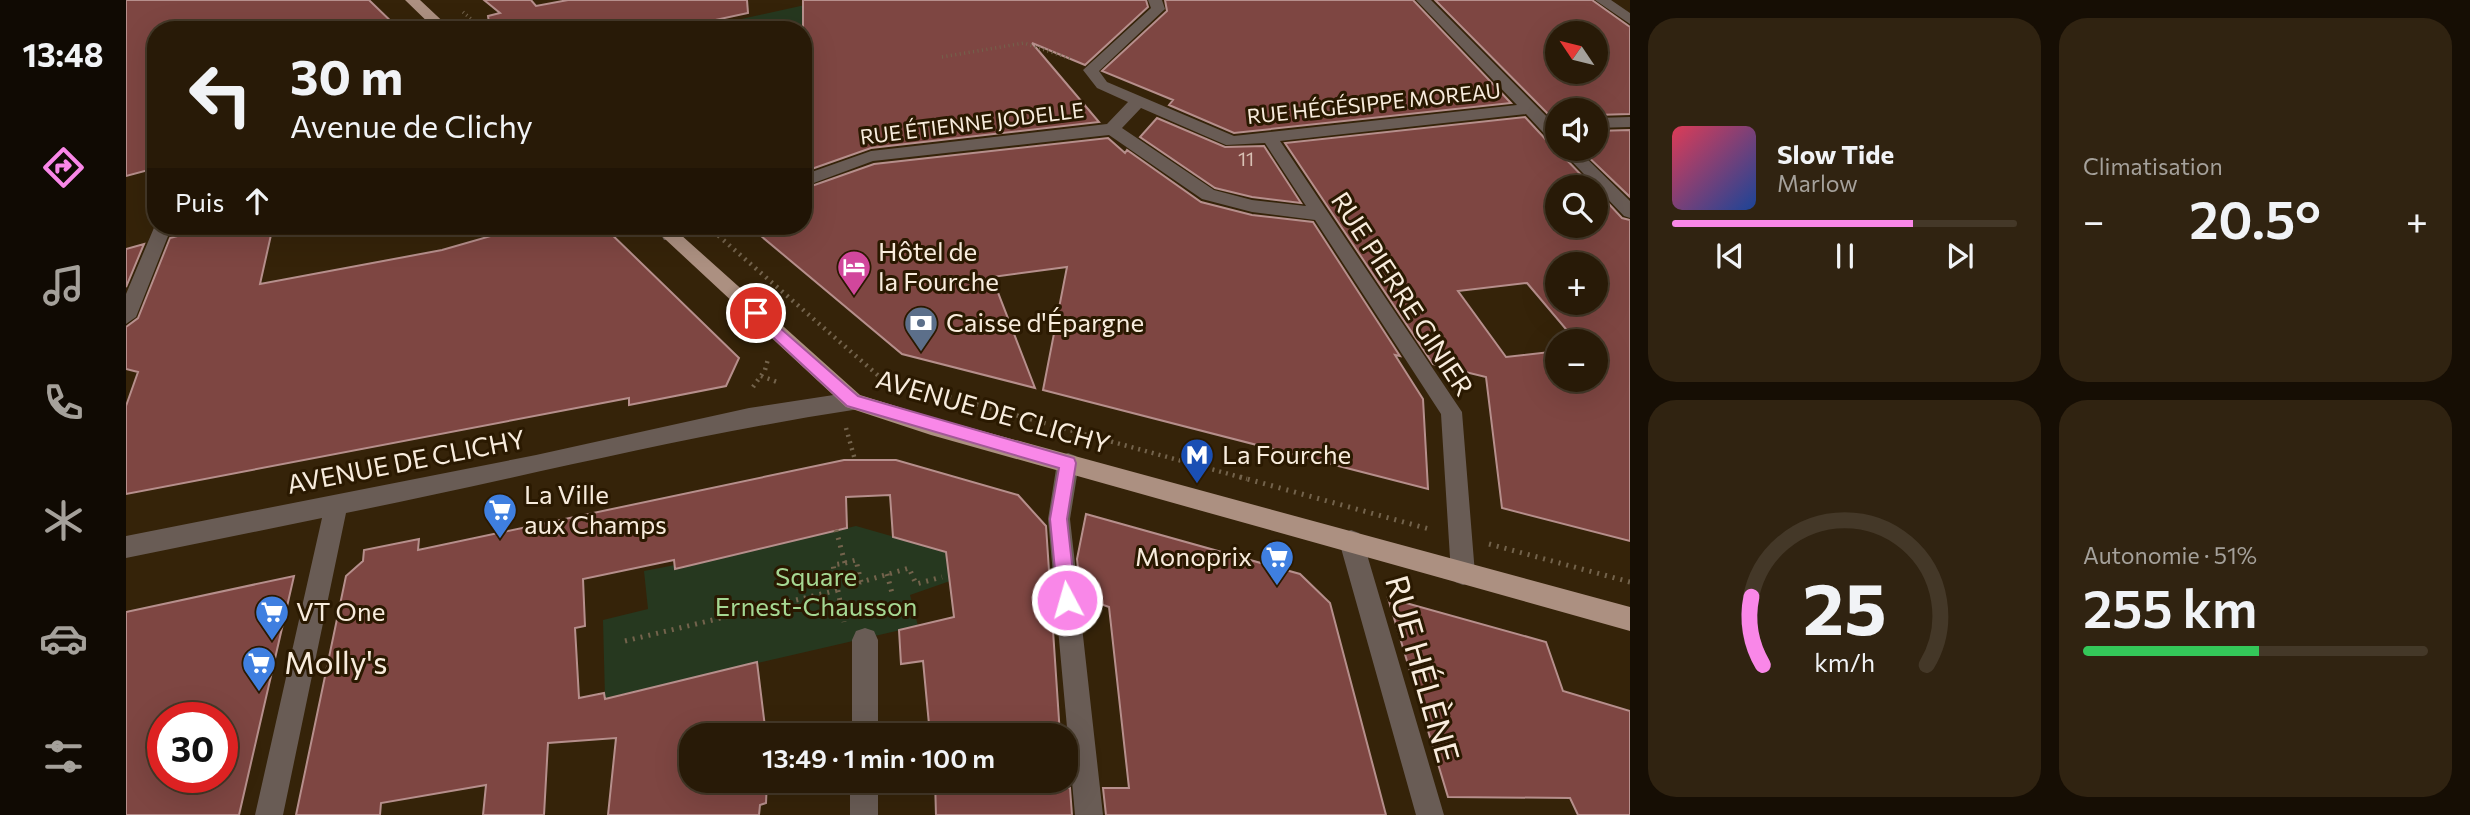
<!DOCTYPE html>
<html lang="fr">
<meta charset="utf-8">
<style>
:root{--surface:#281a07;--page:#302311;--text:#f1f3f6;--muted:#a5a19b;--line:#443828;--accent:#f987e8}
body{margin:0;font-family:Commissioner,sans-serif;background:var(--page);color:var(--text);height:100vh;display:flex;flex-direction:column;font-size:26px;white-space:nowrap}
*{box-sizing:border-box;margin:0}
p{font-size:23px;color:var(--muted)}
.icon{flex:none;width:38px;height:38px;fill:none;stroke:currentColor;stroke-width:2;stroke-linecap:round;stroke-linejoin:round}
.map{position:relative;flex:1;overflow:hidden}
.drawer{display:flex;flex-direction:column;gap:18px;padding:18px;background:#160e04;width:840px}
.drawer>*{flex:none}
.top-card{position:absolute;left:21px;top:21px;width:665px;height:214px;border-radius:28px;box-shadow:0 7px 28px #0002,0 0 0 2px var(--line);background:#281a07;color:var(--text);overflow:hidden}
.needle{width:46px;rotate:305deg}
.buttons{position:absolute;left:1419px;top:21px;display:grid;gap:14px}
.buttons a{display:grid;place-items:center;width:63px;height:63px;border-radius:50%;background:var(--surface);box-shadow:0 7px 28px #0002,0 0 0 2px var(--line);font-size:35px}
.speed{position:absolute;left:21px;top:702px;display:flex;gap:14px;font-size:35px;font-weight:700;text-align:center}
.speed>*{display:grid;place-content:center;width:91px;height:91px;border-radius:50%;background:var(--surface);box-shadow:0 7px 28px #0002,0 0 0 2px var(--line);line-height:1}
.speed .limit{border:10px solid #d22;background:#fff;color:#111}
.pin{position:absolute;display:grid;place-items:center;width:60px;height:60px;color:#fff;margin:-30px;border:4px solid #fff;border-radius:50%;box-shadow:0 2px 7px #0007}
.me{position:absolute;width:77px;margin:-38px;rotate:354deg;stroke-linejoin:round;filter:drop-shadow(0 0 5px #0008)}
.turn{display:flex;align-items:center;gap:24px;height:147px;padding:0 28px;font-size:32px}
.turn .icon{width:91px;height:91px;stroke-width:2.5}
.turn b{display:block;font-size:49px;line-height:60px}
.then{display:flex;align-items:center;height:66px;padding:0 28px;background:#0003;gap:14px;font-size:26px}
.big{font-size:52px;font-weight:600;line-height:1.1}
.drawer .tile{flex:1;display:flex;flex-direction:column;justify-content:center;gap:10px;min-width:0;padding:0 24px;border-radius:28px;background:var(--page)}
.drawer .dial{align-items:center;gap:0}
.dial svg{height:182px;overflow:visible;fill:none;stroke:var(--line);stroke-width:7;stroke-linecap:round;text-anchor:middle}
.dial text{fill:var(--text);stroke:none}
.song{display:flex;align-items:center;gap:21px}
.cover{width:84px;height:84px;border-radius:10px;background:linear-gradient(135deg,hsl(350 70% 55%),hsl(220 70% 35%))}
.played{height:7px;border-radius:4px;background:linear-gradient(90deg,var(--accent) 70%,var(--line) 70%)}
.keys{display:flex;justify-content:space-around;direction:ltr}
.heat{display:flex;justify-content:space-between;align-items:center;font-size:38px;direction:ltr}
.charge{height:10px;border-radius:5px;background:linear-gradient(90deg,#34c759 51%,var(--line) 0)}
.drawer .tiles{flex:1;display:grid;gap:18px;grid-template-columns:repeat(2,1fr)}
.trip{position:absolute;left:553px;top:723px;width:399px;height:70px;border-radius:28px;background:var(--surface);box-shadow:0 7px 28px #0002,0 0 0 2px var(--line);font-weight:600;line-height:70px;text-align:center}
main{display:flex;flex:1;min-height:0}
.dock{display:flex;flex-direction:column;width:126px;justify-content:space-around;align-items:center;background:#100a03;color:var(--muted)}
.dock .icon{width:49px;height:49px}
.dock .selected{color:var(--accent)}
.dock b{font-size:32px;color:var(--text)}
.map>svg:first-child{display:block}
</style>
<main>
<nav class="dock">
<b>13:48</b>
<svg class="icon selected" aria-label="directions" viewBox="0 0 24 24"><path d="M12 3l9 9-9 9-9-9zM9 14v-3h6M13 9l2 2-2 2"/></svg>
<svg class="icon" aria-label="music" viewBox="0 0 24 24"><path d="M9 18V5l10-2v13"/><circle cx="6" cy="18" r="3"/><circle cx="16" cy="16" r="3"/></svg>
<svg class="icon" aria-label="phone" viewBox="0 0 24 24"><path d="M5 4h4l2 5-3 2q2 4 5 5l2-3 5 2v4C11 20 4 13 5 4z"/></svg>
<svg class="icon" aria-label="climate" viewBox="0 0 24 24"><path d="M12 3v18M4 7l16 10M4 17L20 7"/></svg>
<svg class="icon" aria-label="car" viewBox="0 0 24 24"><path d="M5 17H2v-5l4-1 3-4h7l3 4 3 1v5h-3M9 17h6M6 11h13"/><circle cx="7" cy="17" r="2"/><circle cx="17" cy="17" r="2"/></svg>
<svg class="icon" aria-label="filters" viewBox="0 0 24 24"><path d="M4 7h16M4 17h16"/><circle cx="9" cy="7" r="2"/><circle cx="15" cy="17" r="2"/></svg>
</nav>
<div class="map">
<svg width="1504" height="815" viewBox="0 0 1504 815">
<rect width="100%" height="100%" fill="#352309"/>
<path fill="#26381f" d="M697,1L677,30H565Z
M730,526L821,552L824,581L784,595L792,626L479,698L477,620L522,609L518,571L549,565V568Z"/>
<path fill="#7e4642" stroke="#b68f8c" stroke-width="2" fill-rule="evenodd" d="M0,0H243L274,30H30V168L0,176Z
M358,0H405L410,6L442,0H621L622,13L543,30H364L362,16L374,13Z
M677,0H1020L1022,7L959,65L906,43L973,122L745,148L677,172Z
M1039,0H1287L1385,103L1108,133L1043,105L1047,100L976,71L1041,11Z
M1309,0H1466L1504,27V114L1470,115V110H1432V124ZM1432,33H1470V72H1432Z
M1399,117L1424,144L1432,146V151L1467,187H1432V226H1470V190L1496,218L1504,220V541L1376,508L1360,377L1307,364L1159,143ZM1432,264H1470V303H1432ZM1401,283L1450,341H1470V380H1432V351L1380,357L1332,291Z
M1031,118L1099,147L1138,146L1175,203L1126,197L1089,188L1014,137Z
M1504,130V197L1454,149H1470V131Z
M982,138L999,153L1001,150L1075,202L1126,215L1187,222L1274,356L1269,355L1297,399L1302,489L917,390L941,267L866,277L909,388L776,354L623,226H677V189L748,164Z
M89,226H147L134,284L316,250L400,226H477L613,358L600,386L503,405V398L0,494V406L12,372L0,369V327L12,318L44,238Z
M18,244L0,287V249Z
M718,460H770L892,495L920,526L934,735H804L797,661L775,664L773,630L828,617L820,552L767,537L764,495L720,497L721,528L549,569L548,560L457,579L459,626L449,628L453,698L478,693L479,699L631,662L640,735H565V780H641L640,803L634,805L633,815H482L490,738L422,743L418,815H357L360,785L255,803L254,815H170L220,576L237,561L238,550L293,539L292,550Z
M960,514L1174,574L1204,603L1260,815H980L977,788H1003L983,607L955,597L951,559Z
M168,576L113,815H0V612ZM37,718H96V777H37Z
M1262,598L1420,642L1437,691L1504,711V815H1452L1444,798L1322,797Z
M809,780H938L939,788H944L946,815H810Z"/>
<g fill="none" stroke-linecap="round" stroke-linejoin="round">
<path stroke="#73634c" stroke-width="3.5" stroke-dasharray="1 3.5" stroke-linecap="butt" d="M337,12L358,30
M816,57L898,43L946,59"/>
<path stroke="#73634c" stroke-width="4.5" stroke-dasharray="2 5" stroke-linecap="butt" d="M587,231L755,378L1121,479
M635,376L654,383
M627,387L639,370L642,359
M720,428L729,460"/>
<path stroke="#73634c" stroke-width="5" stroke-dasharray="2 6" stroke-linecap="butt" d="M1114,477L1303,529
M710,530L719,563L707,565L718,622
M1363,544L1504,582
M719,563L730,560L735,582L783,568L790,584L816,577
M761,574L767,597
M499,641L712,590"/>
<path fill="#695c55" fill-rule="evenodd" d="M1022,0H1036L1039,9L973,71L981,82L1108,136L1391,105L1290,0H1305L1432,128V143L1426,142L1400,114L1154,141L1336,412L1349,574L1345,582L1337,585L1329,582L1325,574L1315,414L1189,220L1126,212L1076,199L983,135L747,161L677,187V175L745,151L981,124L1002,102L971,88L957,70L1025,8ZM1015,108L1100,145L1139,143L1180,206L1126,200L1088,190L996,128Z
M1469,0H1485L1504,13V24Z
M1504,117V127L1470,128V118Z
M1434,149H1451L1504,201V218L1498,216Z
M30,223V226H46L10,317L0,324V294Z
M547,226H570L550,240H538L535,235Z
M727,392L734,395L737,401L734,407L727,410C557,436 389,479 220,513L157,815H129L196,518L0,558V536L410,455L623,408Z
M942,453L950,456L953,463L944,519L977,815H949L922,519L931,463L934,456Z
M1225,530L1233,533L1237,541L1318,815H1290L1213,541L1217,533Z
M739,628L748,631L752,640V735H726V640L730,631Z
M724,780H752V815H724Z"/>
<path fill="#ac9081" fill-rule="evenodd" d="M279,0H294L326,30H310Z
M525,226H545L734,395L805,417L1504,607V631L805,435L720,407Z"/>
</g>
<path fill="#f987e8" stroke="#a25897" stroke-width="2" d="M630,307L732,396L948,458L950,463L941,519L950,600L948,606L941,608L935,606L932,600L924,519L933,468L721,406L625,317V309Z"/>
<defs>
<g id="hotel-pin" transform="scale(1.75)"><path d="M0 17L-7.5 6A9.5 9.5 0 1 1 7.5 6Z" fill="#d1479c" stroke="#2a1901"/><path d="M-6-4.5h1.5V1H6V5H4.5V3h-9V5H-6ZM-4 0a1.8 1.8 0 1 1 3.6 0ZM.5 0V-2.5h3Q6-2.5 6 0Z" fill="#fff"/></g>
<g id="bank-pin" transform="scale(1.75)"><path d="M0 17L-7.5 6A9.5 9.5 0 1 1 7.5 6Z" fill="#5c6f8a" stroke="#2a1901"/><path d="M-6-4H6V4H-6ZM0-2.3a2.3 2.3 0 1 0 0 4.6a2.3 2.3 0 1 0 0-4.6Z" fill="#fff"/></g>
<g id="metro-pin" transform="scale(1.75)"><path d="M0 17L-7.5 6A9.5 9.5 0 1 1 7.5 6Z" fill="#1a4fb4" stroke="#2a1901"/><path d="M-5.5 5V-5H-3L0 0L3-5H5.5V5H3V-.5L0 4L-3-.5V5Z" fill="#fff"/></g>
<g id="supermarket-pin" transform="scale(1.75)"><path d="M0 17L-7.5 6A9.5 9.5 0 1 1 7.5 6Z" fill="#3f7fe0" stroke="#2a1901"/><path d="M-6-5.5h2.5l.6 2H6L4.5 2H-2.5L-4.4-4H-6ZM-1.5 3.2a1.3 1.3 0 1 0 .1 0ZM3 3.2a1.3 1.3 0 1 0 .1 0Z" fill="#fff"/></g>
</defs>
<g fill-rule="evenodd">
<use href="#hotel-pin" x="728" y="267"/>
<use href="#bank-pin" x="795" y="323"/>
<use href="#metro-pin" x="1071" y="455"/>
<use href="#supermarket-pin" x="374" y="510"/>
<use href="#supermarket-pin" x="1151" y="557"/>
<use href="#supermarket-pin" x="146" y="612"/>
<use href="#supermarket-pin" x="133" y="663"/>
</g>
<g text-anchor="middle" stroke-width="6" stroke-linejoin="round" paint-order="stroke">
<g font-size="19" fill="#dac2b6">
<text x="1120" y="166">11</text>
</g>
<g font-size="21" fill="#f8ecdd" stroke="#2a1901">
<text transform="translate(1248 104) rotate(-6)" y="7">RUE HÉGÉSIPPE MOREAU</text>
<text transform="translate(846 124) rotate(-7)" y="7">RUE ÉTIENNE JODELLE</text>
</g>
<g font-size="26" fill="#f8ecdd" stroke="#2a1901" text-anchor="start">
<text x="752" y="261">Hôtel de<tspan x="752" dy="30">la Fourche</tspan></text>
<text x="820" y="332">Caisse d'Épargne</text>
<text x="1096" y="464">La Fourche</text>
<text x="398" y="504">La Ville<tspan x="398" dy="30">aux Champs</tspan></text>
<text x="1126" y="566" text-anchor="end">Monoprix</text>
<text x="170" y="621">VT One</text>
</g>
<g font-size="26" fill="#f8ecdd" stroke="#2a1901">
<text transform="translate(1276 294) rotate(57)" y="9">RUE PIERRE GINIER</text>
<text transform="translate(867 412) rotate(16)" y="9">AVENUE DE CLICHY</text>
<text transform="translate(280 462) rotate(-11)" y="9">AVENUE DE CLICHY</text>
</g>
<g font-size="26" fill="#a5d893" stroke="#2a1901">
<text x="690" y="586">Square<tspan x="690" dy="30">Ernest-Chausson</tspan></text>
</g>
<g font-size="32" fill="#f8ecdd" stroke="#2a1901" text-anchor="start">
<text x="158" y="674">Molly's</text>
</g>
<g font-size="32" fill="#f8ecdd" stroke="#2a1901">
<text transform="translate(1296 669) rotate(74)" y="11">RUE HÉLÈNE</text>
</g>
</g>
</svg>
<div class="buttons">
<a><svg class="needle" viewBox="-14 -14 28 28"><path d="M0-13l5 13h-10z" fill="#e53935"/><path d="M0 13l5-13h-10z" fill="#a5a19b"/></svg></a>
<a><svg class="icon" aria-label="sound" viewBox="0 0 24 24"><path d="M4 9h4l5-4v14l-5-4H4zM17 9q2 3 0 6"/></svg></a>
<a><svg class="icon" aria-label="search" viewBox="0 0 24 24"><circle cx="10" cy="10" r="6"/><path d="M15 15l6 6"/></svg></a>
<a>+</a>
<a>−</a>
</div>
<div class="speed"><div class="limit">30</div></div>
<div class="pin" style="left:630px;top:313px;background:#d93025"><svg class="icon" aria-label="arrive" viewBox="0 0 24 24"><path d="M6 21V4h12l-3 4 3 4H6"/></svg></div>
<svg class="me" style="left:941px;top:600px" viewBox="-20 -20 40 40"><circle r="17" fill="#f987e8" stroke="#fff" stroke-width="3"/><path d="M0-11L8 9 0 5-8 9z" fill="#fff"/></svg>
<div class="trip">13:49 · 1 min · 100 m</div>
<div class="top-card">
<div class="turn"><svg class="icon" aria-label="left" viewBox="0 0 24 24"><path d="M17 20v-9H6M10 6l-5 5 5 5"/></svg><div><b>30 m</b>Avenue de Clichy</div></div>
<div class="then">Puis<svg class="icon" aria-label="ahead" viewBox="0 0 24 24"><path d="M12 20V5M6 11l6-6 6 6"/></svg></div>
</div>
</div>
<section class="drawer">
<div class="tiles">
<div class="tile">
<div class="song"><i class="cover"></i><div><b>Slow Tide</b><p>Marlow</p></div></div>
<div class="played"></div>
<div class="keys"><svg class="icon" aria-label="previous" viewBox="0 0 24 24"><path d="M18 5L8 12l10 7zM5 5v14"/></svg><svg class="icon" aria-label="pause" viewBox="0 0 24 24"><path d="M8 5v14M16 5v14"/></svg><svg class="icon" aria-label="next" viewBox="0 0 24 24"><path d="M6 5l10 7-10 7zM19 5v14"/></svg></div>
</div>
<div class="tile"><p>Climatisation</p>
<div class="heat"><a>−</a><b class="big">20.5°</b><a>+</a></div>
</div>
<div class="tile dial"><svg viewBox="0 0 100 80">
<path d="M14 69A42 42 0 1 1 86 69"/>
<path d="M14 69A42 42 0 0 1 9 39" stroke="#f987e8"/>
<text x="50" y="56" font-size="32" font-weight="700">25</text>
<text x="50" y="72" font-size="11">km/h</text>
</svg></div>
<div class="tile"><p>Autonomie · 51%</p><b class="big">255 km</b><div class="charge"></div></div>
</div>
</section>
</main>
